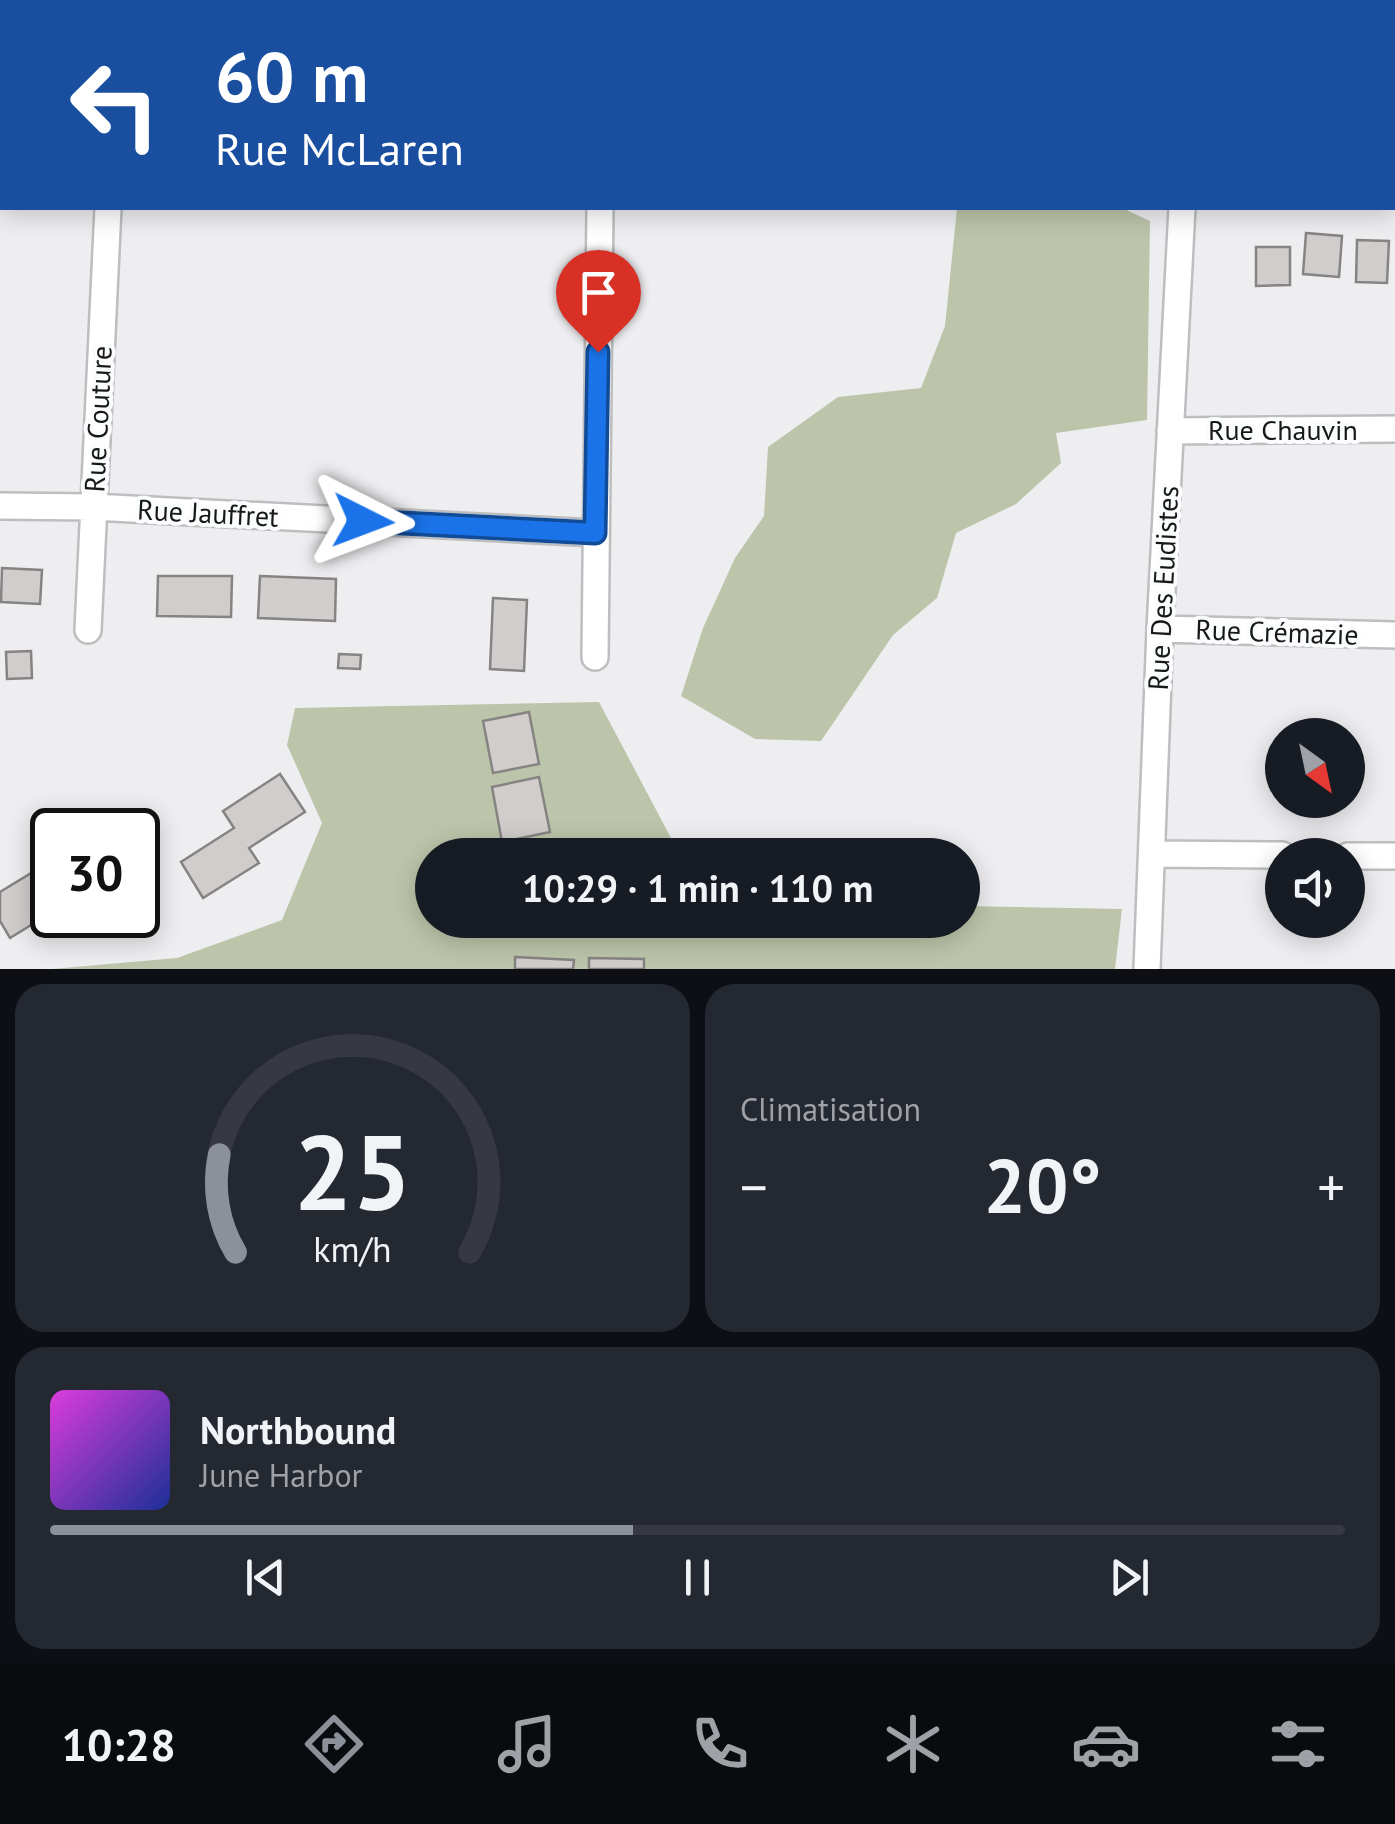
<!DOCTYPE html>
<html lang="fr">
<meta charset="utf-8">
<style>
:root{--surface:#171b24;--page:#242831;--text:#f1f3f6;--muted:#9ea1a6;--line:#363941;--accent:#8c9099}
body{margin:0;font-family:"PT Sans",sans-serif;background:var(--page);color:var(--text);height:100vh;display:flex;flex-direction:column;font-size:38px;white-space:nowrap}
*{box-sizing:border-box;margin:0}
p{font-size:32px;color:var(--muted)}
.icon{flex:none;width:55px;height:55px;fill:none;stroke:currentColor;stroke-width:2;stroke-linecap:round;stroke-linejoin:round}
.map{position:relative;height:969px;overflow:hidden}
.drawer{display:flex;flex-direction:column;gap:15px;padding:15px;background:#0d0f14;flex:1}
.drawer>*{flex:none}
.hud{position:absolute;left:0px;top:0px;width:1395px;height:210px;box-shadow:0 5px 25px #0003;background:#1a4fa0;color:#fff;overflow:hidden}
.needle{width:65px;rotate:147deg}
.buttons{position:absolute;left:1265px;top:718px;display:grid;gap:20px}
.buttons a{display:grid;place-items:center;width:100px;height:100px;border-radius:50%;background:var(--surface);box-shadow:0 5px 25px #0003;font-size:50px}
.speed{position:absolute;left:30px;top:808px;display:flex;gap:20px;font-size:50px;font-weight:700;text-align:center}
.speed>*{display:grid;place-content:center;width:130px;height:130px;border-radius:50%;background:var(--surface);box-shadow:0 5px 25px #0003;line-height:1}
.speed .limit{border:5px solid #111;border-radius:15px;background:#fff;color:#111}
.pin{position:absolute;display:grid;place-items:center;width:85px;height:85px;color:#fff;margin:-102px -42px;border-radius:50% 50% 50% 0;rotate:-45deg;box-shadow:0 0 10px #0007}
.pin .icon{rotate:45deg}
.me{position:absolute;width:110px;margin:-55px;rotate:93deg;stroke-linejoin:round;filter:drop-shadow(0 0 8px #0008)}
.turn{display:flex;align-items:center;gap:35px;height:210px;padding:0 50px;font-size:45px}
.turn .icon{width:130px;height:130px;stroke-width:2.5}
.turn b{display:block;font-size:70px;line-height:85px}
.big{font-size:75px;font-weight:700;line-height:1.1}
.drawer .tile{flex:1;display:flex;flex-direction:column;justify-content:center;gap:15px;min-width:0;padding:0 35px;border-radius:30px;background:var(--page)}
.drawer .dial{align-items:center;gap:0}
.dial svg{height:260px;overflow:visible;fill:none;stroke:var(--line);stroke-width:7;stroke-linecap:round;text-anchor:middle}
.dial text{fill:var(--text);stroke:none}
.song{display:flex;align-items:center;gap:30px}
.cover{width:120px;height:120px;border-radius:15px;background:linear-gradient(135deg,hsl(300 70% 55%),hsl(230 70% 35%))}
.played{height:10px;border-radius:5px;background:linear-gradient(90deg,var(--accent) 45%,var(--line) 45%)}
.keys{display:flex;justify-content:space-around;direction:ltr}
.heat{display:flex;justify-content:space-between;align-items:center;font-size:55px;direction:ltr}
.drawer .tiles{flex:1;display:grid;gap:15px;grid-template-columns:1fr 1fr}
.tile:last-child{grid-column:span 2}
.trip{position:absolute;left:415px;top:838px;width:565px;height:100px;border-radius:50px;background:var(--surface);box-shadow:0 5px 25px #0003;font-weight:700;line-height:100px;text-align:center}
.dock{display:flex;height:160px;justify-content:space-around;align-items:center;background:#090b0e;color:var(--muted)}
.dock .icon{width:70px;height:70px}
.dock .current{color:var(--accent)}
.dock b{font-size:45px;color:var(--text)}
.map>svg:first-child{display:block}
</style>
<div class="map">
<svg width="1395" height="969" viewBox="0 0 1395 969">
<rect width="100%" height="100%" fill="#eeeef1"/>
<path fill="#bcc5aa" d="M957,208H1122L1150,221L1147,420L1056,433L1061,463L1016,504L956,533L937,598L893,635L821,741L755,739L681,696L703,628L735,558L764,516L768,447L838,397L921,388L945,326Z
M599,702L680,855H432V920H962L963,906L1122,909L1115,969H52L177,958L282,920L322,823L287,745L295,708Z"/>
<path fill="#d0cdcc" stroke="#868483" stroke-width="2.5" d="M1306,233L1342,236L1339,277L1303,274Z
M1357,240L1389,241L1387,283L1356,282Z
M1256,247H1290V285L1256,286Z
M2,568L42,570L40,604L1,602Z
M158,576H232L231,617L157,616Z
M260,576L336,579L335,621L258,618Z
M493,598L527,600L524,671L490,669Z
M31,651L32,678L7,679L6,652Z
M339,654L361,655L360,669L338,668Z
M529,712L539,764L493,773L483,721Z
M280,774L305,812L249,848L259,863L203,898L181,862L234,828L223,811Z
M539,777L550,832L502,842L492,787Z
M46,864L52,875V912L10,938L0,921V892Z
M515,957L574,960L573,969H515Z
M589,958L644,959V969H589Z"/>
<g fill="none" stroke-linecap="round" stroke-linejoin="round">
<g stroke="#bdbec0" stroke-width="30">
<path id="street" d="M1322,0V2
M115,2V0
M609,2V0
M0,154H2
M1392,192H1395
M1170,431L1395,429
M0,506L93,507L595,533
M1160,629L1395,635
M88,630L108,208
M595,657L600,208
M1153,854L1282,855
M1348,856H1395
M1147,969L1160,629L1182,208"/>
</g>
<use href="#street" stroke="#fff" stroke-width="25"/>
</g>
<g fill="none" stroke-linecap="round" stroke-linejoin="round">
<g stroke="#114b97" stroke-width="25">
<path id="route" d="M363,521L595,533L598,352"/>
</g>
<use href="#route" stroke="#1a73e8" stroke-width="18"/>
</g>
<g text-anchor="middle" stroke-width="8" stroke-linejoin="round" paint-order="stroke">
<g font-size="28" fill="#171818" stroke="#fbfcfe">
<text transform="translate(98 419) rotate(-87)" y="10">Rue Couture</text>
<text x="1283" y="440">Rue Chauvin</text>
<text transform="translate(208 513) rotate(3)" y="10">Rue Jauffret</text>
<text transform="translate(1163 588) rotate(-87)" y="10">Rue Des Eudistes</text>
<text transform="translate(1277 632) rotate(2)" y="10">Rue Crémazie</text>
</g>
</g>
</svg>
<div class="buttons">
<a><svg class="needle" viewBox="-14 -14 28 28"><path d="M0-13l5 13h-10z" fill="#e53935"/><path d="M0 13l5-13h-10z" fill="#9ea1a6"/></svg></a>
<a><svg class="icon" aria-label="sound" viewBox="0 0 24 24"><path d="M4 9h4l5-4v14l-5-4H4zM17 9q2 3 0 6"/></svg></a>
</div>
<div class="speed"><div class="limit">30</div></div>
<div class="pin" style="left:598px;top:352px;background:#d93025"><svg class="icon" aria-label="arrive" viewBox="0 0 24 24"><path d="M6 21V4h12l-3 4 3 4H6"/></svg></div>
<svg class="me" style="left:363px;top:521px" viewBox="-20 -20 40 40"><path d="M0-17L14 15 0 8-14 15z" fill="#1a73e8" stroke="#fff" stroke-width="4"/></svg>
<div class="trip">10:29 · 1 min · 110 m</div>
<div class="hud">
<div class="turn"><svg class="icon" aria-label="left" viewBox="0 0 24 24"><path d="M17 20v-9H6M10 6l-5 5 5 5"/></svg><div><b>60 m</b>Rue McLaren</div></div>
</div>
</div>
<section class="drawer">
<div class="tiles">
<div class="tile dial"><svg viewBox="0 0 100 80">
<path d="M14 69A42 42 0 1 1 86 69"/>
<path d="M14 69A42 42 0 0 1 9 39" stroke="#8c9099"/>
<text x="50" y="56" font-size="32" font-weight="700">25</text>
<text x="50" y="72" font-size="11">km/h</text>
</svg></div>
<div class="tile"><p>Climatisation</p>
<div class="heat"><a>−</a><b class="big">20°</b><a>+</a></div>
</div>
<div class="tile">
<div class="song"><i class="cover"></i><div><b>Northbound</b><p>June Harbor</p></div></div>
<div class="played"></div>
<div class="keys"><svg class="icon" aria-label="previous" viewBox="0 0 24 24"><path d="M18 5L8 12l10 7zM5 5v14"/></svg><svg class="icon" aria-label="pause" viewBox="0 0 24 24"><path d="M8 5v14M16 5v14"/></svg><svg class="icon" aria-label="next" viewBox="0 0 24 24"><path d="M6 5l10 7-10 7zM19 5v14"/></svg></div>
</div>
</div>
</section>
<nav class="dock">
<b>10:28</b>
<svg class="icon current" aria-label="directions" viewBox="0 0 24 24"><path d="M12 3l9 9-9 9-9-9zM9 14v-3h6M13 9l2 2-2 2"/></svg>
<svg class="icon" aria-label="music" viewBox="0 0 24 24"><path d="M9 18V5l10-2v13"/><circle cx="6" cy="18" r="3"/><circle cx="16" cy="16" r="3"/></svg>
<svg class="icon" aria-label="phone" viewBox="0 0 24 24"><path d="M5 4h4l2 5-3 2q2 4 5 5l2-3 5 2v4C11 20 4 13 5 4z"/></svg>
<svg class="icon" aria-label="climate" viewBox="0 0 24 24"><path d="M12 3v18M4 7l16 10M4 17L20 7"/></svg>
<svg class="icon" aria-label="car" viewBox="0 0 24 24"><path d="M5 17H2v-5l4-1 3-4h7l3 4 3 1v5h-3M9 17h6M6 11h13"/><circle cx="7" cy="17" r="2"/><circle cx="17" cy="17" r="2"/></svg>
<svg class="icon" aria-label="filters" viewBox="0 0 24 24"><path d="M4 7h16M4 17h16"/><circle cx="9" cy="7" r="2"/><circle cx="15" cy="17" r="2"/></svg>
</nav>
